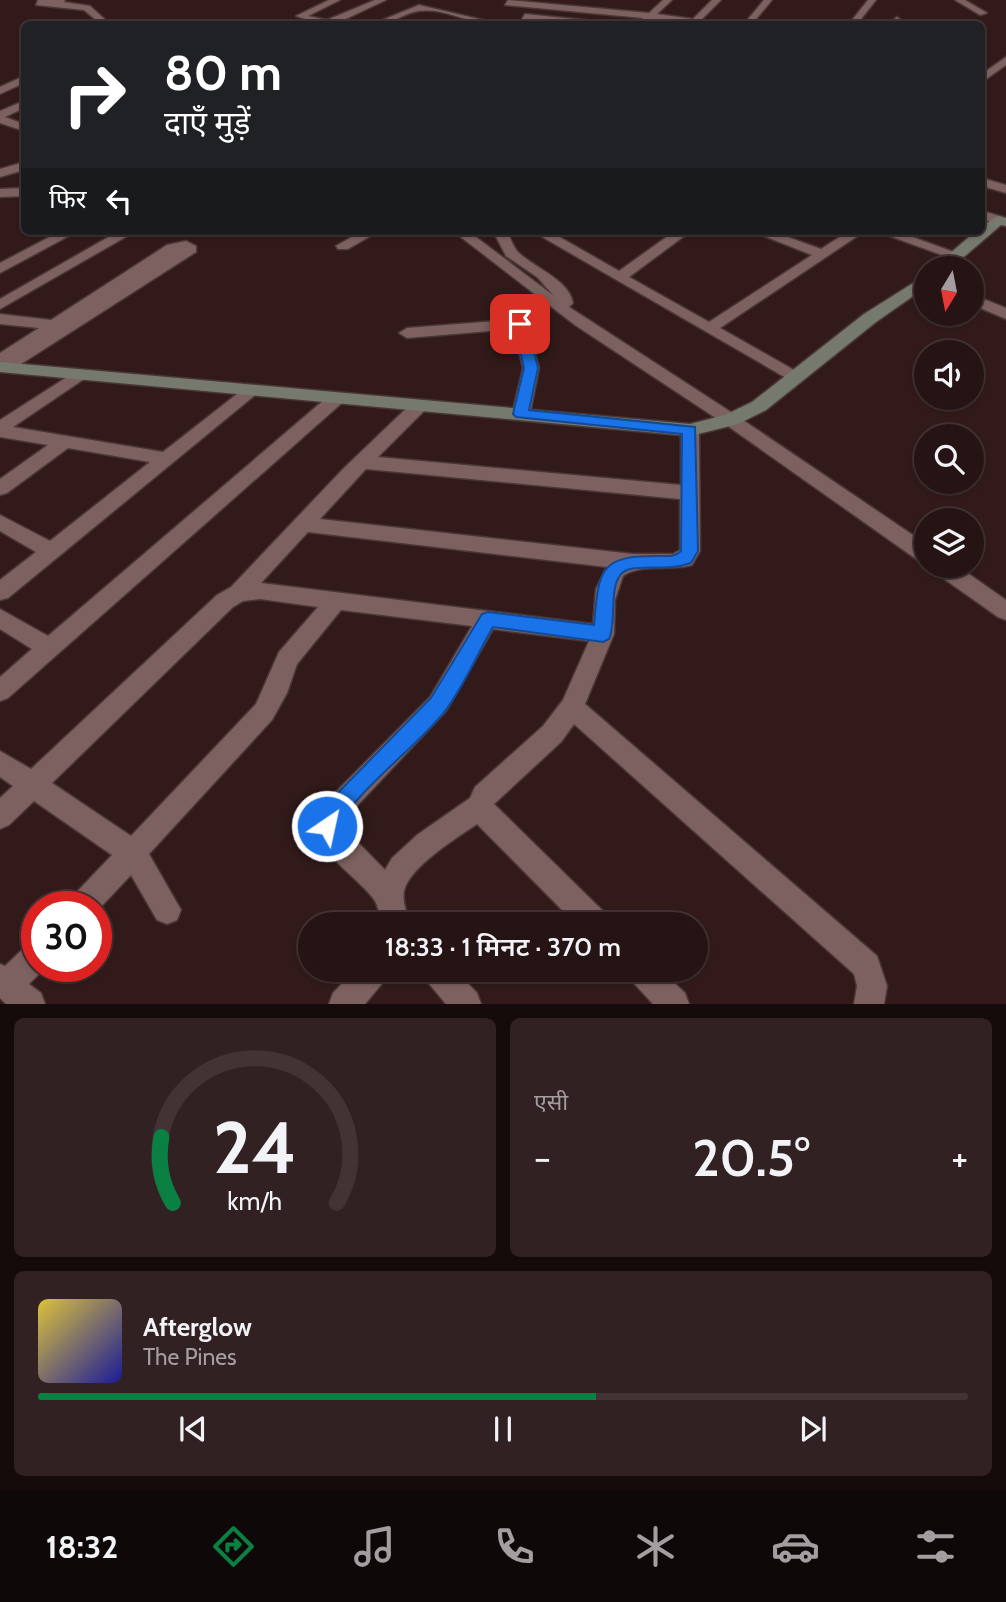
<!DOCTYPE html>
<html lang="hi">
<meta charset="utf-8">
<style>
:root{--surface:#261414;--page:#322122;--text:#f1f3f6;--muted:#a49ea0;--line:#423334;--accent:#0b8043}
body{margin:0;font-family:Cabin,"Noto Sans Devanagari",sans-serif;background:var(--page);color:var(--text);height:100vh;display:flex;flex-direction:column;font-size:26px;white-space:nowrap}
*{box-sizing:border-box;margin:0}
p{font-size:23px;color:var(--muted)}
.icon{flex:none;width:38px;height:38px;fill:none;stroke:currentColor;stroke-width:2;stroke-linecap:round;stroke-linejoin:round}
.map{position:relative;height:1004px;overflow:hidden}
.side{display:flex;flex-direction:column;gap:14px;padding:14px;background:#150b0b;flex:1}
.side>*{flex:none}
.banner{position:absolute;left:21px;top:21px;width:964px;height:214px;border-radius:10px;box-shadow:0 2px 5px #0004,0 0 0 2px var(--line);background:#202124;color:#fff;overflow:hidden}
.needle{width:46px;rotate:190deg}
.buttons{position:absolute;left:914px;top:256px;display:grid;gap:14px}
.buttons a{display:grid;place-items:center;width:70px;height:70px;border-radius:50%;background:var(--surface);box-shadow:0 2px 5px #0004,0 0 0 2px var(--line);font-size:35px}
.speed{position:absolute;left:21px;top:891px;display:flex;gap:14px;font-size:35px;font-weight:700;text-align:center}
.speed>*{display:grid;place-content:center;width:91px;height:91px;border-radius:50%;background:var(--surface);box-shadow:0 2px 5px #0004,0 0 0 2px var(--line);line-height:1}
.speed .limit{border:10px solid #d22;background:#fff;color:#111}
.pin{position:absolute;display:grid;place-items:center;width:60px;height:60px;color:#fff;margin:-30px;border-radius:14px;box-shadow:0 4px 10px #0006}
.me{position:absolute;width:77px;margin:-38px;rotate:34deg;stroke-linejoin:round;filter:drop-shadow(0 0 5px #0008)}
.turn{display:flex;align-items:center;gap:24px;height:147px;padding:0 28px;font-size:32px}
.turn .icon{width:91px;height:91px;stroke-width:2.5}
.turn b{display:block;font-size:49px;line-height:60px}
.then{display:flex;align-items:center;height:66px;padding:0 28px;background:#0003;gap:14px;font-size:26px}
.big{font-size:52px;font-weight:600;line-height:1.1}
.side .widget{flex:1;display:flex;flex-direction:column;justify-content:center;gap:10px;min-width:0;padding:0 24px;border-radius:10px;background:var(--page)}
.side .dial{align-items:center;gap:0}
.dial svg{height:182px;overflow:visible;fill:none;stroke:var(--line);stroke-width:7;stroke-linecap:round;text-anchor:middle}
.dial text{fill:var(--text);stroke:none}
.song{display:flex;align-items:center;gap:21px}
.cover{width:84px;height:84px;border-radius:10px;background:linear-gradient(135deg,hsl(50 70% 55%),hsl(240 70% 35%))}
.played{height:7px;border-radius:4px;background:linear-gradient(90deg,var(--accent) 60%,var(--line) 60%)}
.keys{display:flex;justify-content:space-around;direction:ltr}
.heat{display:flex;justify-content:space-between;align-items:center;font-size:38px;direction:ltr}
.side .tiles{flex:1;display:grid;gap:14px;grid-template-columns:1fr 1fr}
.widget:last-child{grid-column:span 2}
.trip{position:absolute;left:298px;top:912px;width:410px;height:70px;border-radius:35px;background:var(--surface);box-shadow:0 2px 5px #0004,0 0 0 2px var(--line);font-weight:600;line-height:70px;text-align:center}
.menu{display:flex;height:112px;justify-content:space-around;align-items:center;background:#0f0808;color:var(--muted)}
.menu .icon{width:49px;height:49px}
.menu .current{color:var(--accent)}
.menu b{font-size:32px;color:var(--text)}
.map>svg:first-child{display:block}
</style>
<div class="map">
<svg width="1006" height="1004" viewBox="0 0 1006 1004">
<rect width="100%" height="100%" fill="#321a1a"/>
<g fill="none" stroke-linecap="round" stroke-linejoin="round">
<g stroke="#4a3737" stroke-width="3">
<path id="street" d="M38,0H65L64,2L90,6L110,24H101L84,10L36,5Z
M329,0H340L308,16L327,20L375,0H386L335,24H321L296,16Z
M508,0L649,13L663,0H672L657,14L693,19L712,0H721L701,20L712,24H689L652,19L645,24L641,21L643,18L505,5Z
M764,0H772L752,24H744Z
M868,0H876L857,24H849Z
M955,0H965L987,13L980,15Z
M419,5L500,24C474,27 446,7 419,11C403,13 390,26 373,24Z
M525,14L594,21L598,24H573L522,19Z
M897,17L901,20L897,24H889Z
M1006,57V65L982,82V74Z
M24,76V83L0,94V87Z
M24,101V108L5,117L24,124V131L0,123V111Z
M24,162V170L0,177V169Z
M982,178L1006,185V193L982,186Z
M24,188V196L0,197V189Z
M982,211L1003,217L1005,220L998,224L982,219Z
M61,231H78L0,273V263Z
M119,231H136L0,309V299Z
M362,231H379L348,249H338L336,246Z
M453,231H468L554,296L537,277L506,256L493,231H507C510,237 513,246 517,251C532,267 569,279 573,303L569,307L737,416L926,544V563L919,561L725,424L575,325Z
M532,231H549L619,271L675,231H691L629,277L709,322L812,255L751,231H771L821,249L849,231H865L720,328L801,374L803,378L801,382L795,383Z
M876,231H896L962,255L955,259L950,258Z
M186,241L196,246V252L10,371H0V353L39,328L0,324V314L51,320L167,245Z
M971,294L1006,308V319L971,304Z
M516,308L524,313L539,368L530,414L521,420L512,414L523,368L513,329L407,338L399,333L407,328L510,320L508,313Z
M78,370L86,375L84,379L13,427L163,452L246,387L252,386L260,391L8,598L0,600V580L36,552L0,531V515L50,541L150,462L68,448L7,493L0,495V479L48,445L0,437V420Z
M337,393L343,394L345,398L343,402L8,698L0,701V677L32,649L0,629V609L48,636L331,394Z
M420,400L429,405L426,409L378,457L681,485V430L684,426H696L699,430L700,551L692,565C671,571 641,563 623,576L615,600L614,634L585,704L877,956L887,986L884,1004H854L857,986L854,974L574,724L561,742L494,804L606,914L610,924H576L477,824C457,838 410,866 404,891C402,902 407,914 410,924H382C380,916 378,904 373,898C354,873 303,845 319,809L430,697L472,626L341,610L297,664L287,693L272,720L149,854L181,910L177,920L167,924L157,920L131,875L96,912V906H69L73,896L112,855L34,801L9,825L0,829V798L13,786L0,777V751L31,769L217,595L231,587L343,469L414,401ZM366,469L680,499V550L673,554H633L320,519ZM308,532L607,567L596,589L593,624L261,583ZM260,599L318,607L279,652L256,704L131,836L52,783L233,607L243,601ZM493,629L589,641L563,700L543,726L475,787L470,798L417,835L392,858L385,870L342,826L341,823L446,711Z
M930,565H956L1006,600V620L998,617L933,571Z
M37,941V966H47L29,984L41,993L45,1004H6L0,998V964L5,966L27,945Z
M355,970H390L385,980L365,1004H329L333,993Z
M421,970H455L477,993L481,1004H446L426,980Z
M626,970H661L685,993L689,1004H653L631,980Z"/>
</g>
<g stroke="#4a3737" stroke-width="3">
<path id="secondary" d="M998,216L1006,218V226L1001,225L951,268H933L976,231H982V226Z
M926,275V287L876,322L766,410L738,424L690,436L0,372V362L690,424L725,415L752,402L864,314Z"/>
</g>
<use href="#street" fill="#7d6160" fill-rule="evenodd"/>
<use href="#secondary" fill="#75796e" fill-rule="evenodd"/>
</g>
<path fill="#1a73e8" stroke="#114b97" stroke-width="2" d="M520,320L527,324L538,368L529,410L695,427L698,551L691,563C668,571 652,565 630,569C605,574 618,622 609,639L603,642L493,627C477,654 464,686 445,711C415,749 351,794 334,834L327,837L319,834L316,826L320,811L431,698L482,614L488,612L594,625C599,569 599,555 661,556C669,556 675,557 681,551L682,434L516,417L513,414L524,368L514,324Z"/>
</svg>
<div class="buttons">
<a><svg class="needle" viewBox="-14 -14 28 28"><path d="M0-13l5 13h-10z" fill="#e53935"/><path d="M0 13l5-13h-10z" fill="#a49ea0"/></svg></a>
<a><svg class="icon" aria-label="sound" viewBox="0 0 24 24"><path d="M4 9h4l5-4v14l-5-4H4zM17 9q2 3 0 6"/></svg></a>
<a><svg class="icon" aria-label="search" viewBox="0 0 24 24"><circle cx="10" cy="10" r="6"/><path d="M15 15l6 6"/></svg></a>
<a><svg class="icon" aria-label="layers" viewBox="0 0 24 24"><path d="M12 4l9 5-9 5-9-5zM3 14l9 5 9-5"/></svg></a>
</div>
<div class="speed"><div class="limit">30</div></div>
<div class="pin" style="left:520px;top:324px;background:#d93025"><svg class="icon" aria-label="arrive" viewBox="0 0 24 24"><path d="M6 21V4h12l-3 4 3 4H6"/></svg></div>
<svg class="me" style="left:327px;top:826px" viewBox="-20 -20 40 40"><circle r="17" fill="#1a73e8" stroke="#fff" stroke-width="3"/><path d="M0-11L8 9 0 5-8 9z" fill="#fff"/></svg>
<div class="trip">18:33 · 1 मिनट · 370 m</div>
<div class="banner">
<div class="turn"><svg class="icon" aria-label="right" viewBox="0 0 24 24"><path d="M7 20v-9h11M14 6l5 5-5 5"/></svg><div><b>80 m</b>दाएँ मुड़ें</div></div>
<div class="then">फिर<svg class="icon" aria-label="left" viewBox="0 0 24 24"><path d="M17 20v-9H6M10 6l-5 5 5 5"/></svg></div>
</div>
</div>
<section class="side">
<div class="tiles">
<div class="widget dial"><svg viewBox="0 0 100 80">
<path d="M14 69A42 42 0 1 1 86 69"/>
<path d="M14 69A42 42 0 0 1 9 40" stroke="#0b8043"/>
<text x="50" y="56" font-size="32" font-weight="700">24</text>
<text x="50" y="72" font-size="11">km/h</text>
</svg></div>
<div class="widget"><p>एसी</p>
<div class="heat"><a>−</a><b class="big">20.5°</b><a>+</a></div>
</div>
<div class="widget">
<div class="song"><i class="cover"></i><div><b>Afterglow</b><p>The Pines</p></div></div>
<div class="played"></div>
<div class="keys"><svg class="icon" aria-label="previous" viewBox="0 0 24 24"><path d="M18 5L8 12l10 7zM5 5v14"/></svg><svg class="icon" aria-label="pause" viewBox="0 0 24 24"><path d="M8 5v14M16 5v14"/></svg><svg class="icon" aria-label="next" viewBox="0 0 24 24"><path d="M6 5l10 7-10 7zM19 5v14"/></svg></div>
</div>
</div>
</section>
<nav class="menu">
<b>18:32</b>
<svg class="icon current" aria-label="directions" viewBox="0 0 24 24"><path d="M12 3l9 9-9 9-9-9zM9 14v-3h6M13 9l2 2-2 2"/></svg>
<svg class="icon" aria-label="music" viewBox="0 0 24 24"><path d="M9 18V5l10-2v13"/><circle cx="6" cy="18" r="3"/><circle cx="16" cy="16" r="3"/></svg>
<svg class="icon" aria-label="phone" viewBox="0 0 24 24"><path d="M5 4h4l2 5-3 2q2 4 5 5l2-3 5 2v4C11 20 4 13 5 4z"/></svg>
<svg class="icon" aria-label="climate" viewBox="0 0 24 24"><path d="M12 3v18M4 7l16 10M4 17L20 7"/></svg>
<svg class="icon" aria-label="car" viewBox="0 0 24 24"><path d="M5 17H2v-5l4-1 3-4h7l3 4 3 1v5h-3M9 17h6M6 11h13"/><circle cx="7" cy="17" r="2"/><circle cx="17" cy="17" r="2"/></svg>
<svg class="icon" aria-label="filters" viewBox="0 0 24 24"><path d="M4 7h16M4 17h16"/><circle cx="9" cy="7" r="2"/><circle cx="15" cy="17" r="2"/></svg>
</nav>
